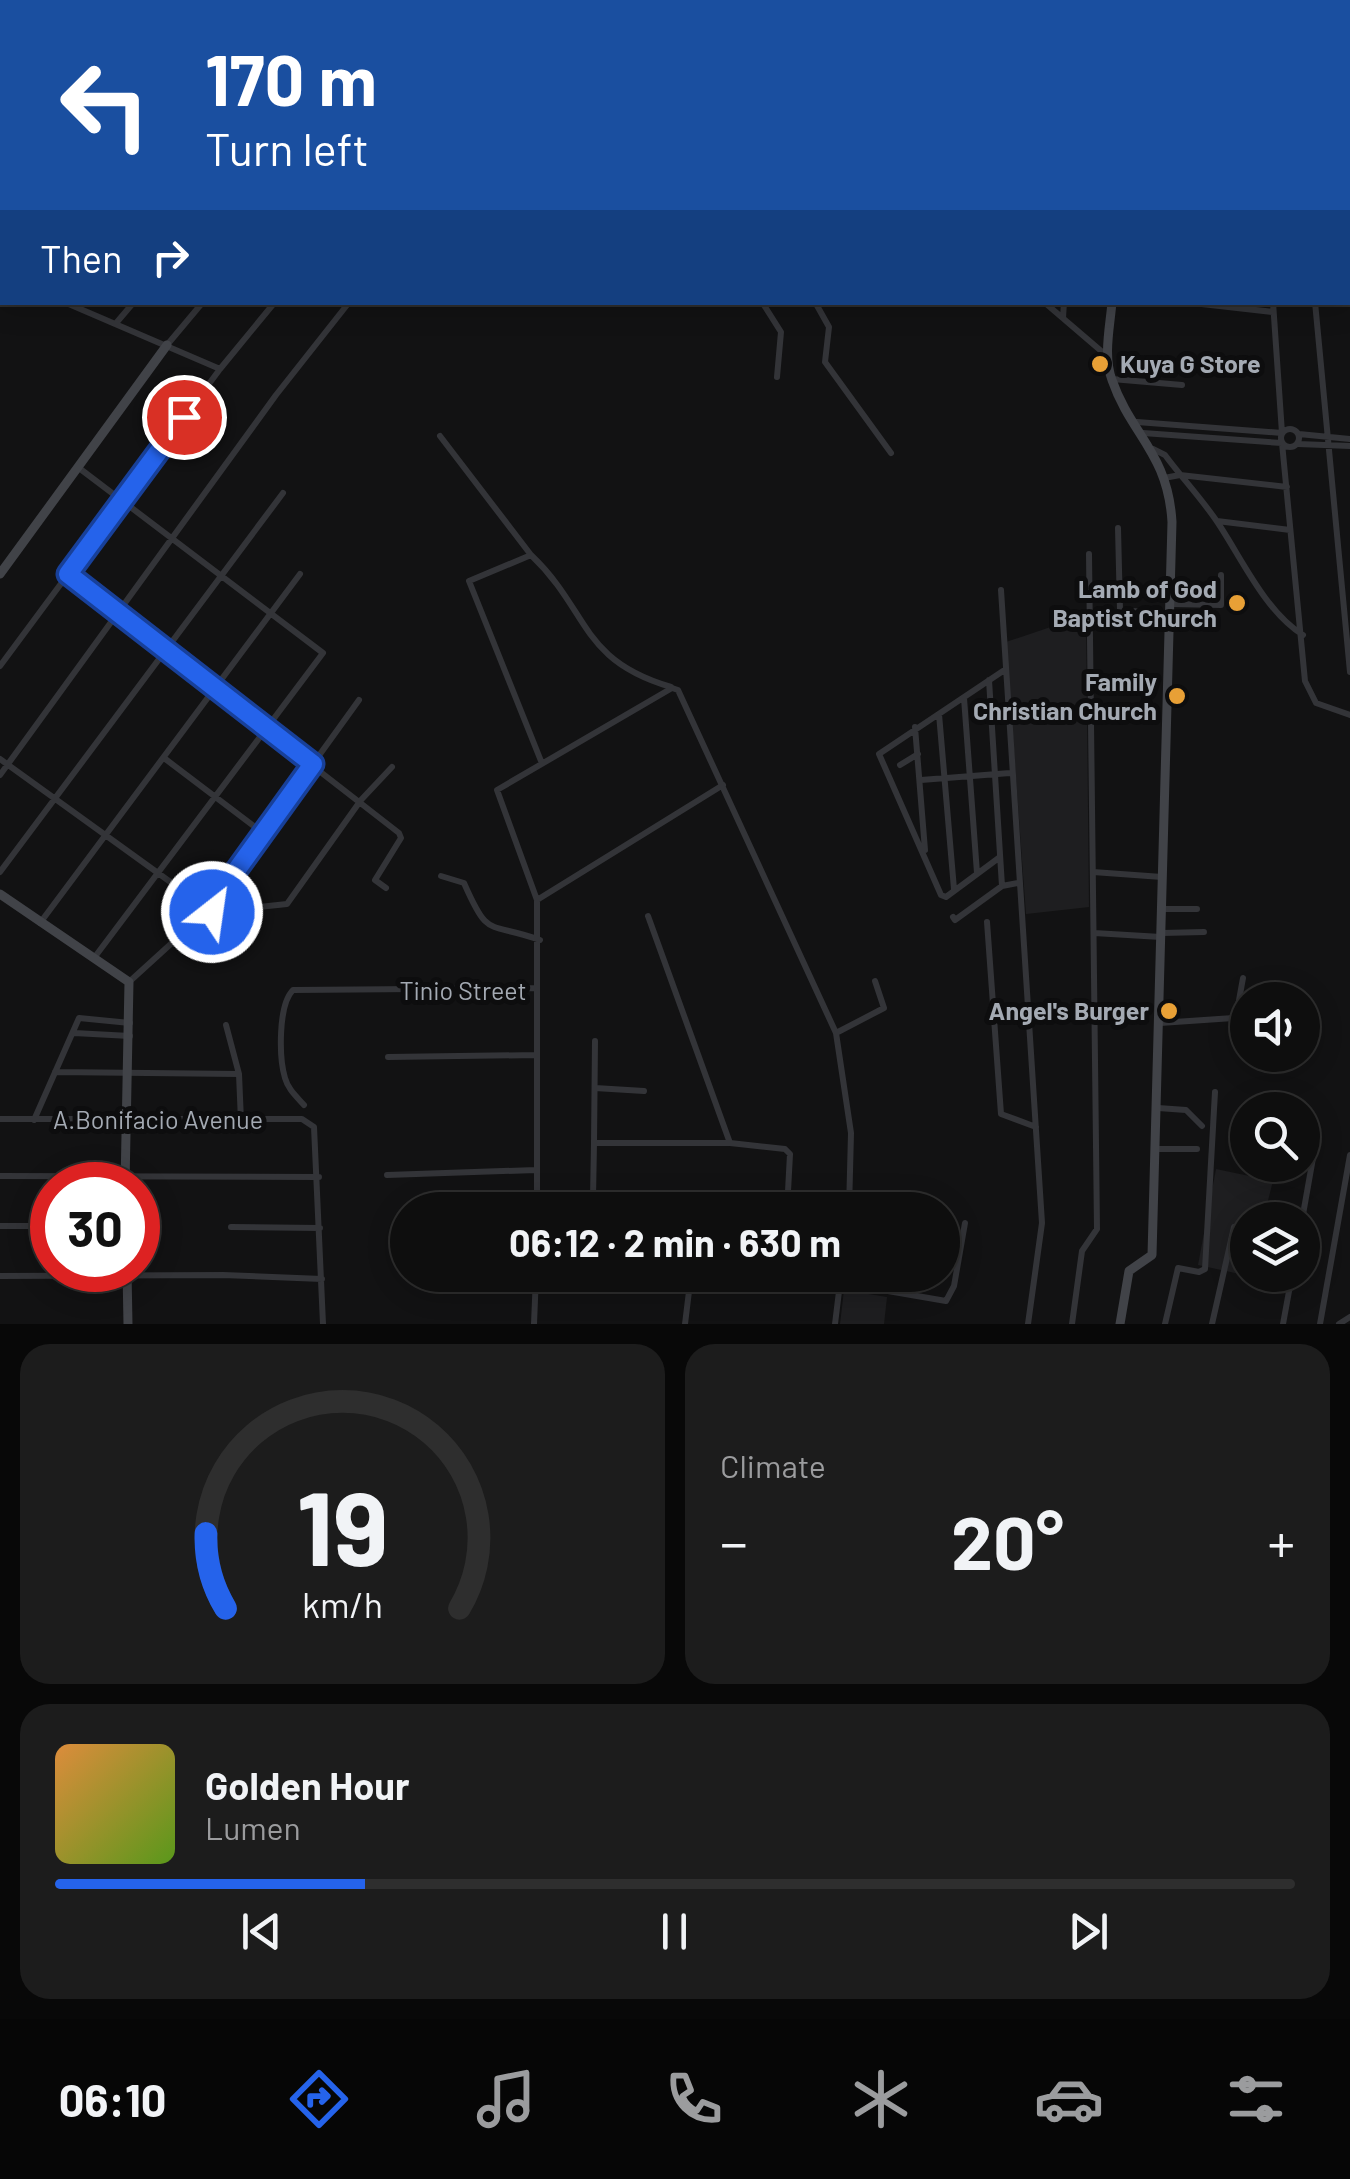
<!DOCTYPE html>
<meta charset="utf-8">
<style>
:root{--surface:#0e0e0e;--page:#1c1c1c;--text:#f1f3f6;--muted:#9b9c9e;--line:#2e2e2e;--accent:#2563eb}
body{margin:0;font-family:Barlow,sans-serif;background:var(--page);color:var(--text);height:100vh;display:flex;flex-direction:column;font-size:38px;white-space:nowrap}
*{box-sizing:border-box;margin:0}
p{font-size:32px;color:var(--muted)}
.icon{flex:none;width:55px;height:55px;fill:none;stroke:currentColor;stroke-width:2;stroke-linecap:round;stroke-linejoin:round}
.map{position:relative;height:1324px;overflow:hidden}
.side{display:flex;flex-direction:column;gap:20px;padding:20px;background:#080808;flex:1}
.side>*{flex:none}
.banner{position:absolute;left:0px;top:0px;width:1350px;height:305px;box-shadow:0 5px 25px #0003,0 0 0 2px var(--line);background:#1a4fa0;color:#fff;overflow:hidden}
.controls{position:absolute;left:1230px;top:982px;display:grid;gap:20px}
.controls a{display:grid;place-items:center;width:90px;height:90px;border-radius:50%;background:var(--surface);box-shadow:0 5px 25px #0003,0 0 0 2px var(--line);font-size:50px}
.speed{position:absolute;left:30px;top:1162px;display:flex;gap:20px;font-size:50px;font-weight:700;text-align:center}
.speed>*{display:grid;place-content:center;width:130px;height:130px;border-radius:50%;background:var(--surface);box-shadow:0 5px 25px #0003,0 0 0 2px var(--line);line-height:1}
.speed .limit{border:15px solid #d22;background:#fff;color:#111}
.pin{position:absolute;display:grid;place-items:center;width:85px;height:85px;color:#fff;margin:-42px;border:5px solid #fff;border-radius:50%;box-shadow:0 2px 10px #0007}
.me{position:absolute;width:110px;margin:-55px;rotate:30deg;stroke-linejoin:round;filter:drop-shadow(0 0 8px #0008)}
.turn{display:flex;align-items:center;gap:35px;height:210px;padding:0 40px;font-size:45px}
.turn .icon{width:130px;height:130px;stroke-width:2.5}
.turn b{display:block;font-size:70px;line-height:85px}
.then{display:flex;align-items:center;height:95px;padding:0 40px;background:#0003;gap:20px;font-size:38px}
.big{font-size:75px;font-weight:700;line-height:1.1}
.side .tile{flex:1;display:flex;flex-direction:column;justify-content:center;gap:15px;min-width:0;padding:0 35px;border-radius:30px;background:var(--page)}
.side .dial{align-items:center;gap:0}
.dial svg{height:260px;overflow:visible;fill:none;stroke:var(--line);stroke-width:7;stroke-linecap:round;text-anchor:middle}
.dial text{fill:var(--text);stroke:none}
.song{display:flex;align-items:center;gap:30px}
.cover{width:120px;height:120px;border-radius:15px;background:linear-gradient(135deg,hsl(30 70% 55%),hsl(90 70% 35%))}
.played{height:10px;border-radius:5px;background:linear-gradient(90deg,var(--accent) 25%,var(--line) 25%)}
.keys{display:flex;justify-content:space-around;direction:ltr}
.heat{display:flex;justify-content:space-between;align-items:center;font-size:55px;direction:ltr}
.side .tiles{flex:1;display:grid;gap:20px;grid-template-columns:1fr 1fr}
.tile:last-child{grid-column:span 2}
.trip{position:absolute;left:390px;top:1192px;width:570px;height:100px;border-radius:50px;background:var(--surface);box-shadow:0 5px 25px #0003,0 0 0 2px var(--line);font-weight:700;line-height:100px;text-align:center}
.menu{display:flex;height:160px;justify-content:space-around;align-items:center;background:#060606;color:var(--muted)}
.menu .icon{width:70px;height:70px}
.menu .current{color:var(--accent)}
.menu b{font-size:45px;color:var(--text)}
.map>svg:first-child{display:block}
</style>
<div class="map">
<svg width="1350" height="1324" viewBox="0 0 1350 1324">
<rect width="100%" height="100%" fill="#121213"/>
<path fill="#1e1e20" d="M1086,615L1089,907L1026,914L1006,642Z
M1216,1169L1273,1181L1263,1220H1248L1249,1276L1198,1265Z
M844,1290L887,1297L884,1324H840Z"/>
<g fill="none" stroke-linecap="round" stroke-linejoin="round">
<path stroke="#333438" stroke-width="6" d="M602,0V2
M683,0V2
M872,0V2
M466,2V0
M498,2V0
M533,2V0
M568,2V0
M629,2L630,0
M662,2V0
M964,2L965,0
M1093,2V0
M1312,2L1313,0
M1348,33L1350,26
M1348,143L1350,144
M1348,182L1350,212
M0,284L2,285
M64,302L220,369
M762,302L781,332L777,377
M815,302L829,327L825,362L891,453
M1044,302L1107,356
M1184,302L1273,312
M1315,302L1350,672
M1063,318L1064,302
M117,322L134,302
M167,345L203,302
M1112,379L1182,385
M1137,422L1282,433L1273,302
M1281 438a9 9 0 1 1 18 0a9 9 0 1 1-18 0Z
M1143,433L1282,443L1305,681L1316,703L1350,715
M1299,434L1350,439
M440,436L531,555
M1298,444L1350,446
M1153,449L1165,455C1182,478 1202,499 1218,523C1242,559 1265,611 1303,635
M79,468L323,653L94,958
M1164,478L1180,475L1287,487
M1217,521L1290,530
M1118,528L1120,610L1170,614
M67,575L399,833L401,838L375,880L386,888
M1001,590L1042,1223L1028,1324
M1170,604L1221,605V575
M0,666L220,369L275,302
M989,680L1002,886
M964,698L977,873
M939,714L954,889
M915,727L925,850
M164,758L263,833
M0,759L212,912L287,904L361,800L392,767
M541,761L469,581L531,555C590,611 579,660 671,687
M900,765L918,754
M0,775L276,395L347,305
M921,780L1010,773
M1000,857L946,897L941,895L879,754L1003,671
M0,872L283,493
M1093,872L1162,877
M441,876L464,883C489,940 487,921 540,940
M537,900L723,785
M1163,909H1197
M648,916L730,1143
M953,917L955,920L1002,886L1018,883
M987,922L1001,1114L1036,1127
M40,923L300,574
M1094,933L1161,937
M1162,933L1204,932
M129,982L207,911L359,700
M537,988V900L497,790L672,688L678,690L836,1033L851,1133L849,1210
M1236,1017L1243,978
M1160,1023L1248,1017
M226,1025L239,1074L241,1121
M74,1033L130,1036
M836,1033L884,1008L875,981
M388,1057L536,1055
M55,1072L239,1074
M595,1088L644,1091
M304,1105C296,1096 288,1089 285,1078C279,1058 278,1005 293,990L537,988V1210
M1158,1108L1186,1110L1202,1126
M0,1119H302L314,1127L323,1324
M34,1120L79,1018L130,1023
M594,1143L595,1041
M1156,1149H1197
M387,1175L536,1170
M0,1176L319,1177
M593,1198L594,1143H730L785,1149L790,1154L787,1210
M537,1199L593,1198L737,1210
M1302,1220L1313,1158
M0,1226H52
M231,1227L320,1228
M398,1253H408
M795,1275L946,1301L954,1286L965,1223
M0,1276L223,1275L322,1279
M896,1291L898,1275
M534,1324L536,1275
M685,1324L691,1275
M835,1324L841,1275
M1072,1324L1082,1251L1097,1229L1089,554
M1165,1324L1178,1268L1199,1272L1205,1269L1215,1092
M1212,1324L1234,1227
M1283,1324L1292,1275
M1320,1324L1350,1155
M1339,1324L1350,1317"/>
<path stroke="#414348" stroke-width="9" d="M1137,2V0
M1112,302C1110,327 1103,356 1112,380C1131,435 1168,453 1172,522L1152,1255L1129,1271L1120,1324
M0,574L167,345
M0,894L129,982L125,1185
M127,1270L128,1324"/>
</g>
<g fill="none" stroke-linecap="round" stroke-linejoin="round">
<g stroke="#184099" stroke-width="25">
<path id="route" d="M184,417L68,574L313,764L207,911L212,912"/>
</g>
<use href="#route" stroke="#2563eb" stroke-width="18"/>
</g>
<g fill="#e8a036" stroke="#0d0d0e" stroke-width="4">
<circle cx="1100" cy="364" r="10"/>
<circle cx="1237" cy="603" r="10"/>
<circle cx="1177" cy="696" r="10"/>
<circle cx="1169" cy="1011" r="10"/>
</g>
<g text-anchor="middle" stroke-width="10" stroke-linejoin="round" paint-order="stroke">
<g font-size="25" font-weight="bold" fill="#a4aab3" stroke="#0d0d0e" text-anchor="end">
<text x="1120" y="373" text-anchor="start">Kuya G Store</text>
<text x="1217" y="598">Lamb of God<tspan x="1217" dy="29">Baptist Church</tspan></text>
<text x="1157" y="691">Family<tspan x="1157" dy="29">Christian Church</tspan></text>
<text x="1149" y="1020">Angel's Burger</text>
</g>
<g font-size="25" fill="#a4aab3" stroke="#0d0d0e">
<text x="463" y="1000">Tinio Street</text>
<text x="158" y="1129">A.Bonifacio Avenue</text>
</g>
</g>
</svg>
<div class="controls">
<a><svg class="icon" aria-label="sound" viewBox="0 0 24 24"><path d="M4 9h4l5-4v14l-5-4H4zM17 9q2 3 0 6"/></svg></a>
<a><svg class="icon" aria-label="search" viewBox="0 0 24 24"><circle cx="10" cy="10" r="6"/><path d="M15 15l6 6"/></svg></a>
<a><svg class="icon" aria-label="layers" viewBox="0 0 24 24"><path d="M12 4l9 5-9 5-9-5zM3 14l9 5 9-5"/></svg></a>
</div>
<div class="speed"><div class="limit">30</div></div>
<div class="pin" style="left:184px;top:417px;background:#d93025"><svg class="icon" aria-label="arrive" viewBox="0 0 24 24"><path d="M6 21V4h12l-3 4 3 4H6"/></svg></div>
<svg class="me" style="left:212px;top:912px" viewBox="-20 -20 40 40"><circle r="17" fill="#2563eb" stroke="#fff" stroke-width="3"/><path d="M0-11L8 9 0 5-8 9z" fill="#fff"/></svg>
<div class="trip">06:12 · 2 min · 630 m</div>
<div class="banner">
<div class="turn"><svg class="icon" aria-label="left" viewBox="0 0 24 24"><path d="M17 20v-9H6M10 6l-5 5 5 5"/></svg><div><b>170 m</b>Turn left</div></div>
<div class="then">Then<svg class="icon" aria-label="right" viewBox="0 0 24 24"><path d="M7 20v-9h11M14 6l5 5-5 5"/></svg></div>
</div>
</div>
<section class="side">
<div class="tiles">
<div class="tile dial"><svg viewBox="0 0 100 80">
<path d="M14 69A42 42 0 1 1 86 69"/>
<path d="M14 69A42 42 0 0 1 8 46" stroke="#2563eb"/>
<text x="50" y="56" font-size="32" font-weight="700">19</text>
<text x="50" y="72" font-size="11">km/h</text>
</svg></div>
<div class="tile"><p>Climate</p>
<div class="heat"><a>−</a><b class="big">20°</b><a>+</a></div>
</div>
<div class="tile">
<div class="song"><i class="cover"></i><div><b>Golden Hour</b><p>Lumen</p></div></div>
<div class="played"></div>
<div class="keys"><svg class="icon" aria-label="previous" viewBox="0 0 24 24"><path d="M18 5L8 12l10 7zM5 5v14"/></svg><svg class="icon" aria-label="pause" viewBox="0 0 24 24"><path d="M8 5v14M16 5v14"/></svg><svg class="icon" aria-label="next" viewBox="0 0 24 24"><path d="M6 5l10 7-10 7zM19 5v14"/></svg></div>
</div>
</div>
</section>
<nav class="menu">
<b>06:10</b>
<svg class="icon current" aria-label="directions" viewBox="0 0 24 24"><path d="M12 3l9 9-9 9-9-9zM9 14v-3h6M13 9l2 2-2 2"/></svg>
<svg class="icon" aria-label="music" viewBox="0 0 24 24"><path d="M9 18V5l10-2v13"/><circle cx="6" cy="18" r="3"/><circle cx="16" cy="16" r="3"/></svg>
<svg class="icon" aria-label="phone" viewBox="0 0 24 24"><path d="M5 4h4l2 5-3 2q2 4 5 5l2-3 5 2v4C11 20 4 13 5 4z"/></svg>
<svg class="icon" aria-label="climate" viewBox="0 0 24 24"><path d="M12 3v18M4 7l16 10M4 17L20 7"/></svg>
<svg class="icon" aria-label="car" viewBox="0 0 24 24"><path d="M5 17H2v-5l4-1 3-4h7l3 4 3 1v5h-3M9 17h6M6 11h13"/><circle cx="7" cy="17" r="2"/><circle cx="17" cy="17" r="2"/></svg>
<svg class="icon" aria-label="filters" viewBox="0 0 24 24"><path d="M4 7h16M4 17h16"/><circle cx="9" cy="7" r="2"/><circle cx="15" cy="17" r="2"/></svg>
</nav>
